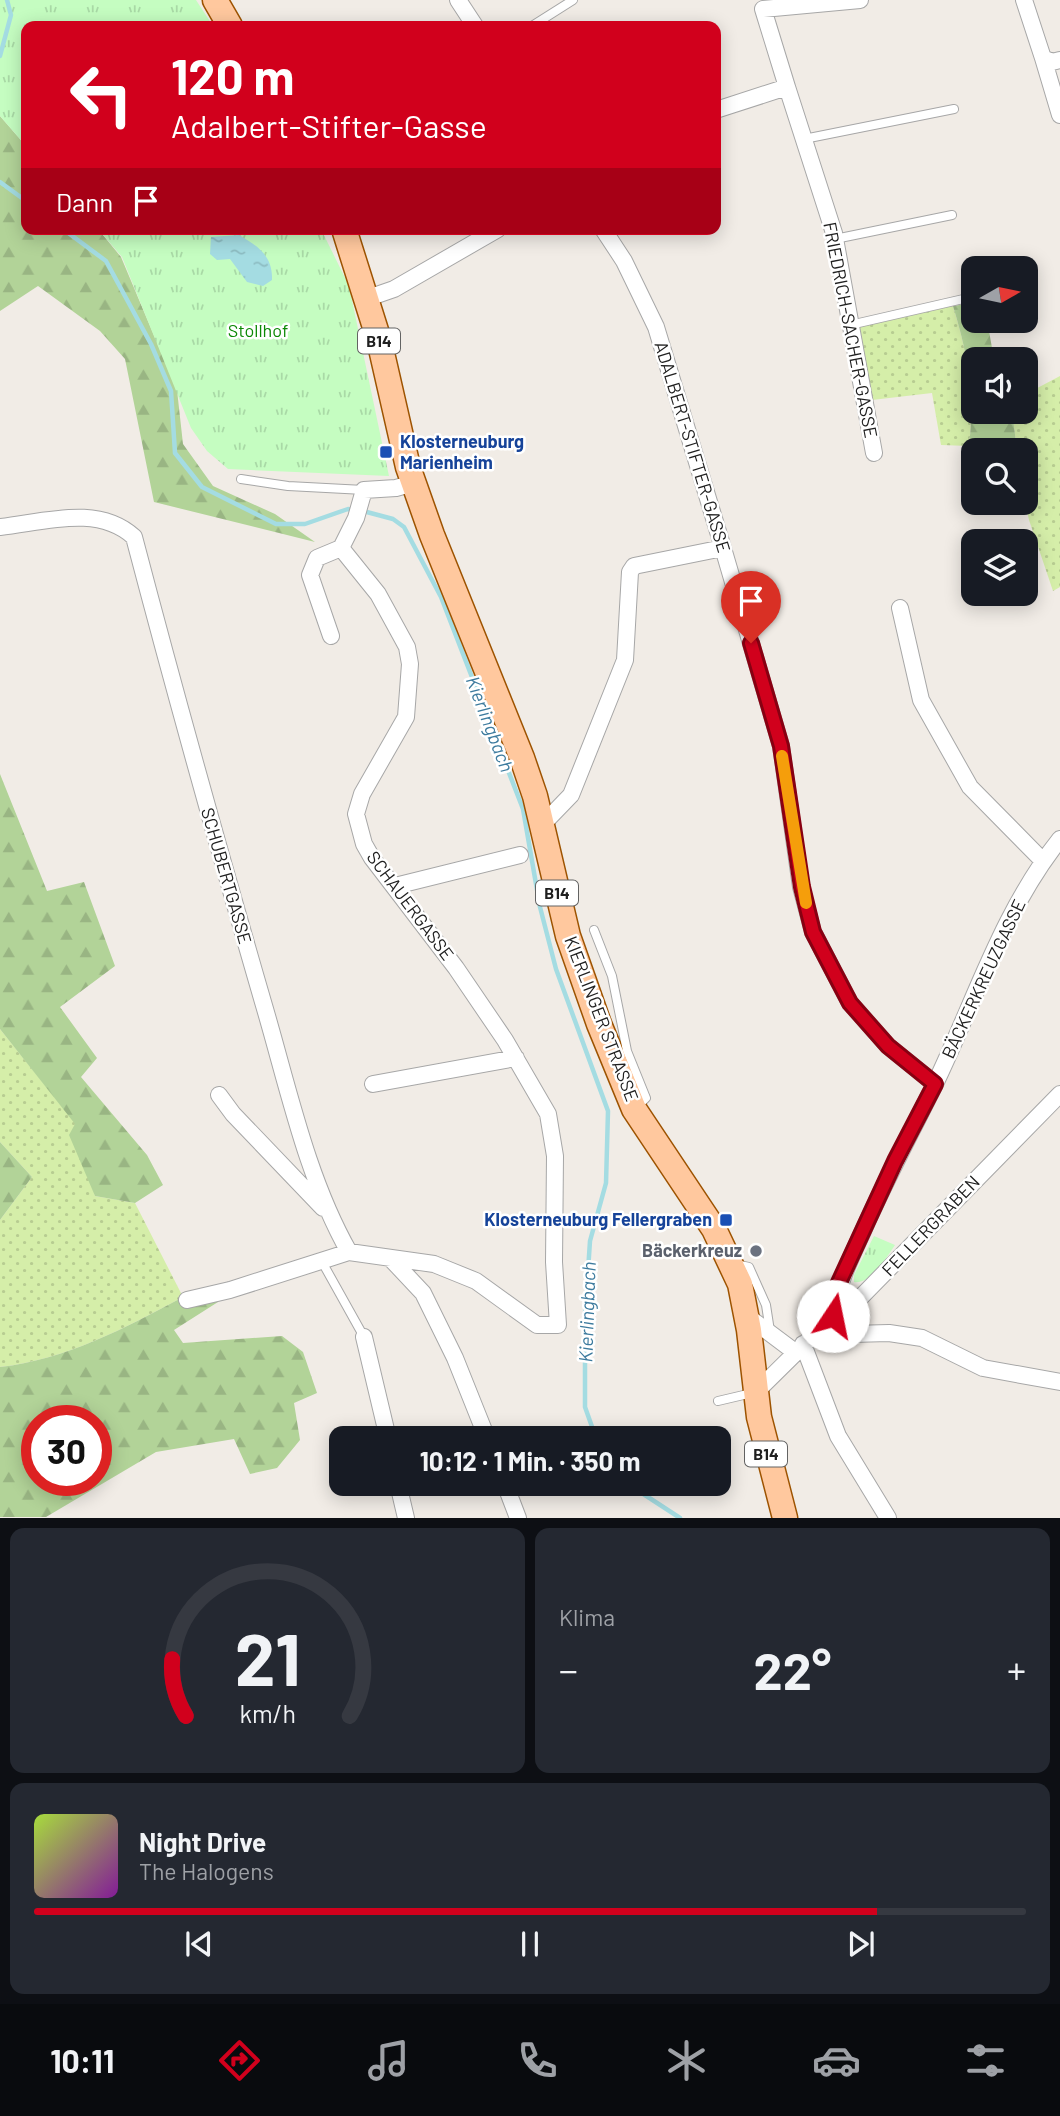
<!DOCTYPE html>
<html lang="de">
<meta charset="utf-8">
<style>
:root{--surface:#171b24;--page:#242831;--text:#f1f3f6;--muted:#9ea1a6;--line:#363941;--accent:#d1001c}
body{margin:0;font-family:Barlow,sans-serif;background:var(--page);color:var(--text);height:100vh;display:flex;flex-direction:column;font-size:26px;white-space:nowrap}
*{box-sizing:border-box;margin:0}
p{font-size:23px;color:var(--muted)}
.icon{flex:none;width:38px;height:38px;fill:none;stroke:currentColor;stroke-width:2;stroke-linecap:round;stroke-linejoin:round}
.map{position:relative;height:1518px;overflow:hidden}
.details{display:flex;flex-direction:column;gap:10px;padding:10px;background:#0d0f14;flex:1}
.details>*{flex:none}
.top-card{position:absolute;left:21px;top:21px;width:700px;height:214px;border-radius:14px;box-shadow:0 4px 18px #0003;background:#d1001c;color:#fff;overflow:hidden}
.needle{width:46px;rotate:81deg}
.tools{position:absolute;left:961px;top:256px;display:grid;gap:14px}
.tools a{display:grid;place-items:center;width:77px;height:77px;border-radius:14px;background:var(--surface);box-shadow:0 4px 18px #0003;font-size:35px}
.speed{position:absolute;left:21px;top:1405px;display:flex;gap:14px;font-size:35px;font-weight:700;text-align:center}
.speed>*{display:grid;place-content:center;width:91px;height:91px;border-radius:50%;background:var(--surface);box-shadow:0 4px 18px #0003;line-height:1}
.speed .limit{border:10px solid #d22;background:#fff;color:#111}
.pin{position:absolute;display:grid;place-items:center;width:60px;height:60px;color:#fff;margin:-72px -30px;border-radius:50% 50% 50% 0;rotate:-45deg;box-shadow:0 0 7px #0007}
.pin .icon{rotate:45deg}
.me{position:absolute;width:77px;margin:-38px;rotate:11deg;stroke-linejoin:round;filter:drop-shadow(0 0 5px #0008)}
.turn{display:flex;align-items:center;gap:24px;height:147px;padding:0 35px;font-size:32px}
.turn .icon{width:91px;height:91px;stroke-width:2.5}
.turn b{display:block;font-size:49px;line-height:60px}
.then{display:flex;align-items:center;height:66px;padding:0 35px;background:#0003;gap:14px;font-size:26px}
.big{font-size:52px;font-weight:700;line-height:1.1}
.details .card{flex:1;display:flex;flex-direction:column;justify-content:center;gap:10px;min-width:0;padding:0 24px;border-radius:14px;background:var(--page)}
.details .dial{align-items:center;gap:0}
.dial svg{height:182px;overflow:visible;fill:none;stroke:var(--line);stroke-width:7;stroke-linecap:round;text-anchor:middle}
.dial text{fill:var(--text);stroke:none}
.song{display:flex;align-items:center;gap:21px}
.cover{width:84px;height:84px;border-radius:10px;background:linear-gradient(135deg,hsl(80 70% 55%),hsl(290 70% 35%))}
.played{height:7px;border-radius:4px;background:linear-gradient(90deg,var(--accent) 85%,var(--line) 85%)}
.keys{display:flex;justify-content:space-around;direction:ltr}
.heat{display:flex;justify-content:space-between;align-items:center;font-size:38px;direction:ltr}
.details .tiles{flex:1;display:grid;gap:10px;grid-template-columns:1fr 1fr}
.card:last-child{grid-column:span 2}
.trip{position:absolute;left:329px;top:1426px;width:402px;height:70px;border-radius:14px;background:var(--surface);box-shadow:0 4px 18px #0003;font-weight:700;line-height:70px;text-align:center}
.tab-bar{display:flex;height:112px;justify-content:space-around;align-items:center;background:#090b0e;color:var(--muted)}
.tab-bar .icon{width:49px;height:49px}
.tab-bar .on{color:var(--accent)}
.tab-bar b{font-size:32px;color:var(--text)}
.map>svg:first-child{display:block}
</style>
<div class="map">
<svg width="1060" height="1518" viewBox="0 0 1060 1518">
<defs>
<pattern id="grass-dots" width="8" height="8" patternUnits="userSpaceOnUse" patternTransform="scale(1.75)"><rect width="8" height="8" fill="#d5eea9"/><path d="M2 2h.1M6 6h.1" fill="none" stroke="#b7cc91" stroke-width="1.8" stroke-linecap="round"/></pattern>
<pattern id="forest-firs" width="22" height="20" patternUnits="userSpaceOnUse" patternTransform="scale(1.75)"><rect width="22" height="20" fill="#b2d398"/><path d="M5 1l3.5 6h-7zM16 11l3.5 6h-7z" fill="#99b583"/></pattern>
<pattern id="park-tufts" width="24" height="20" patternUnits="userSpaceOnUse" patternTransform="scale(1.75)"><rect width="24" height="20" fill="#c5fdc1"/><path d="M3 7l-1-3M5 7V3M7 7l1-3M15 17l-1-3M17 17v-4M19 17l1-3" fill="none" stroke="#a9d9a6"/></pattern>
<pattern id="water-ripples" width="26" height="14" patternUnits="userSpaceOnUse" patternTransform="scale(1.75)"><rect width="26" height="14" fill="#a4dce2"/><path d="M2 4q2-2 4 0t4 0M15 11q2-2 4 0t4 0" fill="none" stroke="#8dbcc2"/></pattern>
</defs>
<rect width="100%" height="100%" fill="#f1ece6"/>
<path fill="url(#grass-dots)" d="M953,306C968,355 975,394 969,446L941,445L932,393L872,400L858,326Z
M1060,376V587L1053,591L1029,520L1025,502L1026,450H1017L1012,411H1026V394Z
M0,1029L76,1124L95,1196L135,1203L183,1297C126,1328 64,1360 0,1367V1220L32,1177L0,1142Z"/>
<path fill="url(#forest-firs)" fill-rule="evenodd" d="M0,116L26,146V229H98L121,257L177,390L183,444L213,486L275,514L315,542L154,502L125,359L100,331L38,286L0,311Z
M973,303V320H987L994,359H973V411H1012L1017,450L969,446C975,394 968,355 953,306Z
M0,774L47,891L84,882L115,966L60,1007L97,1058L81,1077L147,1155L163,1185L135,1203L95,1196L69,1135L75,1124L0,1029Z
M0,1142L32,1177L0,1220Z
M183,1297L218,1302L174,1330L183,1343L282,1336L303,1352L317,1393L294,1403L300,1440L277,1468L250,1474L234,1439L156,1452L46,1517H0V1367C64,1360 126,1328 183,1297ZM37,1421H96V1480H37Z"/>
<path fill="url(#park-tufts)" d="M0,0H196L213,26H26V146L0,116Z
M98,229H321L349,286L389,476L228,469L207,451L191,428L122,257Z
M874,1236L895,1245C887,1257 870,1285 854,1282V1275Z"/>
<path fill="url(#water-ripples)" d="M239,235C258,246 273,256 272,280L263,286L247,282L230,259L217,260L210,254L211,237Z"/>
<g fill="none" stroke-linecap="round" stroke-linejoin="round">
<path stroke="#a4dce2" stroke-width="4.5" d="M0,56L11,15L7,0
M0,182L26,201
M63,229L106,261L151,344L171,391L175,453L202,487L276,524H305L348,509L354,510
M363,511L393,519L404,527L441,597L523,809L540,907L556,969L608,1111L606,1183L590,1241L585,1316V1407L596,1438
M628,1484L680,1518"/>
<g stroke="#a7a7a7" stroke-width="10">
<path id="service" d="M532,26L573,0
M804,139L954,109
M835,239L952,215
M850,325L972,297
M241,479L288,486L364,490
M594,930L612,976L627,1051L646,1098L637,1107
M321,1260L364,1337
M736,1264L749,1267L766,1305L770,1331
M718,1401L752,1393"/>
</g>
<g stroke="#a7a7a7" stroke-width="18">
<path id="minor" d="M458,0L475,26
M1024,0L1043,58L1052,62L1060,60
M1043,58L1060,115
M787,87L834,233L874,453
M716,110L787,87L763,9L860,0
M603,229L624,261L656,327L723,548L781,746L801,887L813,932L850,1003L888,1046L935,1084
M368,298L394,289L498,229
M0,527C45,522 98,504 134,537C175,693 218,847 263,1002C288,1086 306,1176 349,1252
M900,608L921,700L970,787L1043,861
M331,636L310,575L317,558L341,548
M542,825L571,795L625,660L630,572L634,566L723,548
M395,886L520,855
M373,1084L516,1058
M219,1095L233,1114L323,1208
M391,1259L423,1293L455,1358L487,1438
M187,1300L230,1290L349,1252L434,1264L476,1281L537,1325H558L554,1262L555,1156L548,1114L505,1040L456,968L372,858L364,844L356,814L362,794L406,717L410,664L407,647L378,594L341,548L356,518L364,490L396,488L414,483
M747,1316L795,1352
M833,1316C837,1285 850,1260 863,1231C885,1181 911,1133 935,1084C975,1001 1002,912 1060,839
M814,1335L889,1333L922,1338L983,1368L1060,1382
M364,1337L388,1438
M803,1344L838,1436L888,1518
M756,1392L833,1316L861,1297L1060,1094
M398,1484L406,1518
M505,1484L518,1518"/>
</g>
<g stroke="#9d5300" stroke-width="27">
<path id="primary" d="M215,0L230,26
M344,229L379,340L408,467L432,535L522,758L535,796L568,936L599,1024L634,1109L714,1229L740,1284L749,1330L759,1417L785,1518"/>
</g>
<use href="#service" stroke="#fff" stroke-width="8"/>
<use href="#minor" stroke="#fff" stroke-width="16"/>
<use href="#primary" stroke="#ffc89e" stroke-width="24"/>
</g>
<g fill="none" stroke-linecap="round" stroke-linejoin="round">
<g stroke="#880012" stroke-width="18">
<path id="route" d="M751,643L781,746L802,887L813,932L850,1003L888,1046L935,1084L895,1161L836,1289L833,1316"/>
</g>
<use href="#route" stroke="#d1001c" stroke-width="12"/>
<path stroke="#f59e0b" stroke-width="12" d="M782,756L806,903"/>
</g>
<g fill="#1a4fb4" stroke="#fff" stroke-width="2.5">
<rect x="379" y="445" width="14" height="14" rx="3.5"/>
<rect x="719" y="1213" width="14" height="14" rx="3.5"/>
</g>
<circle fill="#6b7280" stroke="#fff" stroke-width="2.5" cx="756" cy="1251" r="7"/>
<g text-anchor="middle" stroke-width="5" stroke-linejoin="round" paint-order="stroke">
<g fill="#fff" stroke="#636363" stroke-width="2">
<rect x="358" y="328.5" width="42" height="25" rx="5"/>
<rect x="536" y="880.5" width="42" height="25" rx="5"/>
<rect x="745" y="1441.5" width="42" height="25" rx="5"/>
</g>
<g font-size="16" font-weight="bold" fill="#202020">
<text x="379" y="347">B14</text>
<text x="557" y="899">B14</text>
<text x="766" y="1460">B14</text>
</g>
<g font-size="18" fill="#202020" stroke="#fff">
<text transform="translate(850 330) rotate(79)" y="6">FRIEDRICH-SACHER-GASSE</text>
<text transform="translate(692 447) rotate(73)" y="6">ADALBERT-STIFTER-GASSE</text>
<text transform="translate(226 876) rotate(74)" y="6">SCHUBERTGASSE</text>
<text transform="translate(410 906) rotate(53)" y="6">SCHAUERGASSE</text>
<text transform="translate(984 979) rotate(-65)" y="6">BÄCKERKREUZGASSE</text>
<text transform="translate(601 1019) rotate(69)" y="6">KIERLINGER STRASSE</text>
<text transform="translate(931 1226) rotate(-46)" y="6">FELLERGRABEN</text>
</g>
<g font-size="18" fill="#0b8804" stroke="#fff">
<text x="258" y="337">Stollhof</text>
</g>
<g font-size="18" font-weight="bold" fill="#164399" stroke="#fff" text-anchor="start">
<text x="400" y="448">Klosterneuburg<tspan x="400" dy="21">Marienheim</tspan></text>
<text x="712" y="1226" text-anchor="end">Klosterneuburg Fellergraben</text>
</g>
<g font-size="18" font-weight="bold" fill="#5b616d" stroke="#fff" text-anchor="end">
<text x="742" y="1257">Bäckerkreuz</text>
</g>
<g font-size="19" font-style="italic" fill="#3d7b9e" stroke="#fff">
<text transform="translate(490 724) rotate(69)" y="7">Kierlingbach</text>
<text transform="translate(587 1312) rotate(-88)" y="7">Kierlingbach</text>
</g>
</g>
</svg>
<div class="tools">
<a><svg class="needle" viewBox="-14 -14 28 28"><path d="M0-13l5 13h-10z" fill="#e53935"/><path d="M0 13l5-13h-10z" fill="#9ea1a6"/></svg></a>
<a><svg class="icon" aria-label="sound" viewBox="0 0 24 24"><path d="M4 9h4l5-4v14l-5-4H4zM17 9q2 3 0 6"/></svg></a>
<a><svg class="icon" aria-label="search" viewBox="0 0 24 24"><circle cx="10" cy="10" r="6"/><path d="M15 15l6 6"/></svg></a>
<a><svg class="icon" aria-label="layers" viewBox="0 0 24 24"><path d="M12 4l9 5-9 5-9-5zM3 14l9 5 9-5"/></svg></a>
</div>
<div class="speed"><div class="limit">30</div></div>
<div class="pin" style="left:751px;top:643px;background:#d93025"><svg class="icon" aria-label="arrive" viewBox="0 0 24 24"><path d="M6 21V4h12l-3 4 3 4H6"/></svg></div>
<svg class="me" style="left:833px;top:1316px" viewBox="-20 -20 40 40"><circle r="19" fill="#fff"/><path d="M0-13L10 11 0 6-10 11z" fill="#d1001c"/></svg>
<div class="trip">10:12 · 1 Min. · 350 m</div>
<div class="top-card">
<div class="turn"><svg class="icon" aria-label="left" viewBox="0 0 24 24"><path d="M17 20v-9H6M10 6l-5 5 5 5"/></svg><div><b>120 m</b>Adalbert-Stifter-Gasse</div></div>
<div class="then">Dann<svg class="icon" aria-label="arrive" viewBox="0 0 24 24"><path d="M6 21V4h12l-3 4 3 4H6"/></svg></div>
</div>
</div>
<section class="details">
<div class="tiles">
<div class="card dial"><svg viewBox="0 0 100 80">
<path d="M14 69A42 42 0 1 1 86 69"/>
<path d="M14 69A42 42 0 0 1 8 44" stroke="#d1001c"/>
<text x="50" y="56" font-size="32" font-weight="700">21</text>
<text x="50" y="72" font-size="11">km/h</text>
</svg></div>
<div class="card"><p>Klima</p>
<div class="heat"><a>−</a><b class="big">22°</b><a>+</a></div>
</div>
<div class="card">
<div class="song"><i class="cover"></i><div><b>Night Drive</b><p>The Halogens</p></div></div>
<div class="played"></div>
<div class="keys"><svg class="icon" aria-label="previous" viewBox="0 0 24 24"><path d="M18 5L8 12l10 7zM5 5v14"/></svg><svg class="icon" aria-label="pause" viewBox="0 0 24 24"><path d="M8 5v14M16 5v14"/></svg><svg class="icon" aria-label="next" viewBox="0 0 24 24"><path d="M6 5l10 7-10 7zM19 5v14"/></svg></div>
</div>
</div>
</section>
<nav class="tab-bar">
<b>10:11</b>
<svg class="icon on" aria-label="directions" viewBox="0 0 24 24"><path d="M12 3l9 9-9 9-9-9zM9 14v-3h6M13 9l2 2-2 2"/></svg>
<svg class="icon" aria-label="music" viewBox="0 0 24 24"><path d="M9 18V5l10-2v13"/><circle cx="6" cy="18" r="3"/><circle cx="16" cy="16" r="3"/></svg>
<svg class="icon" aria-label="phone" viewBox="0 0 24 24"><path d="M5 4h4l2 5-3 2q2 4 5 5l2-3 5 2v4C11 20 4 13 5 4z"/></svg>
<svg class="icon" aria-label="climate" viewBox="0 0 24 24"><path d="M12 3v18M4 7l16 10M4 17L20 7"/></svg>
<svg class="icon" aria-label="car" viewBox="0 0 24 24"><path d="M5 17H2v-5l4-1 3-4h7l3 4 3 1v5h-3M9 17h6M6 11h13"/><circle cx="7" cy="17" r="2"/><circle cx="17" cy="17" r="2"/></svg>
<svg class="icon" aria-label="filters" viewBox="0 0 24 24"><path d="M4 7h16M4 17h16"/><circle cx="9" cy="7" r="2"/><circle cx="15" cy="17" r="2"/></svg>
</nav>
